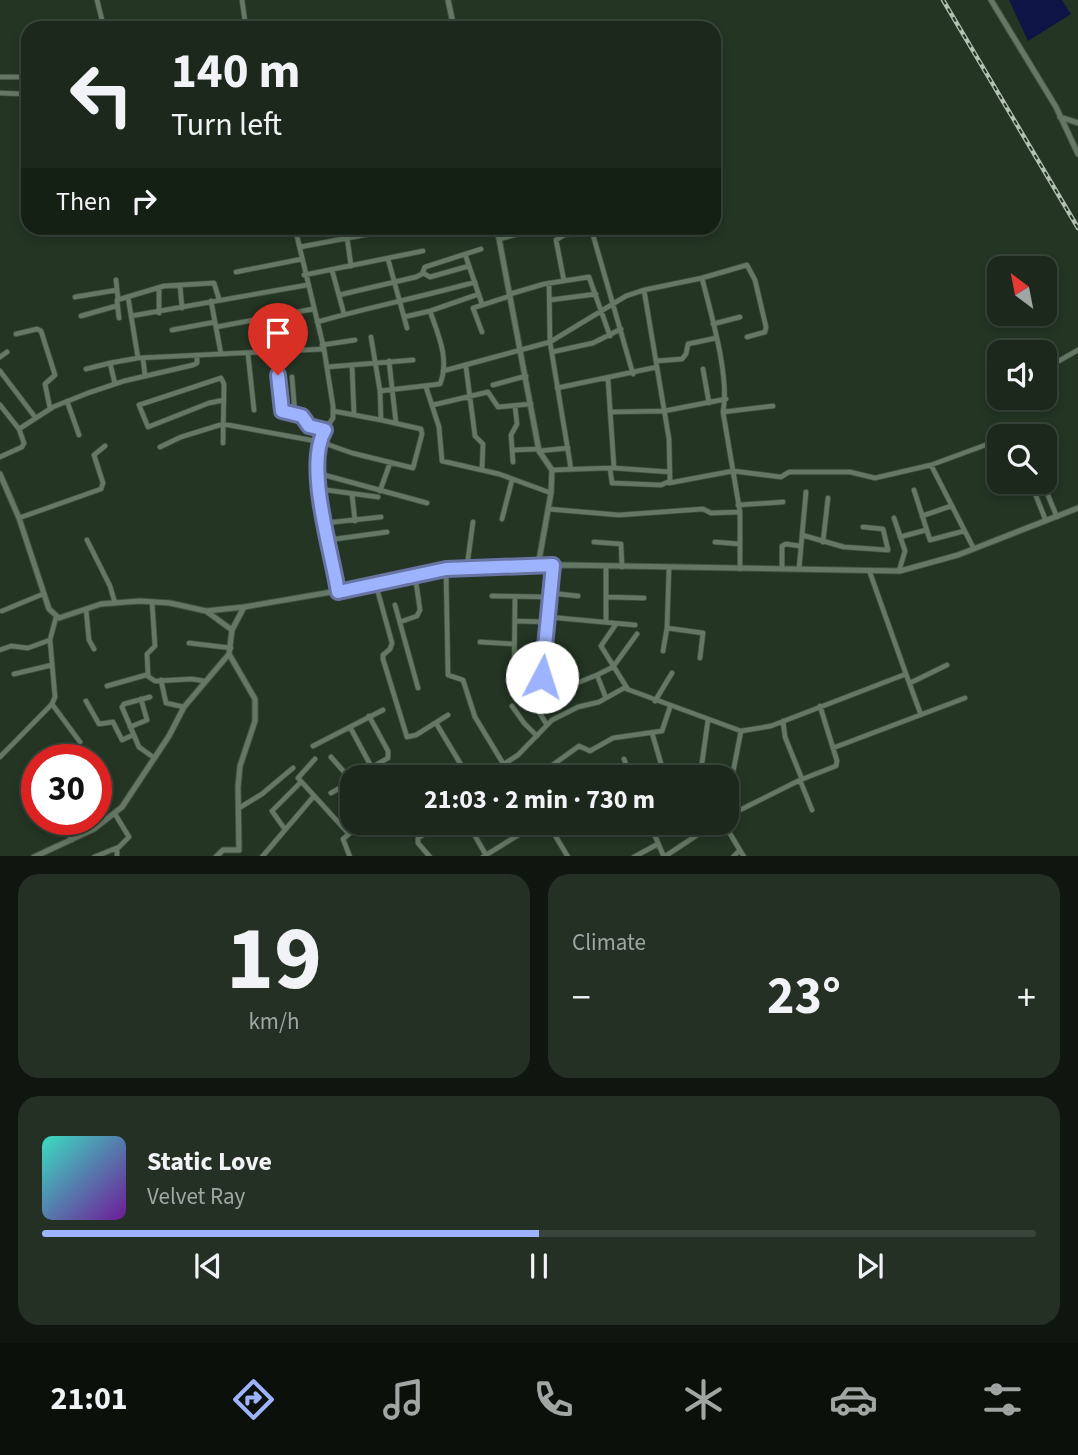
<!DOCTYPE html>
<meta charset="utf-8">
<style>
:root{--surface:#1b281b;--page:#243024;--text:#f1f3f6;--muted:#a0a6a3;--line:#39443a;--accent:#9eb3fd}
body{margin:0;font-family:"Source Sans 3",sans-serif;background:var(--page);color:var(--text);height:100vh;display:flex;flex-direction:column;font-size:26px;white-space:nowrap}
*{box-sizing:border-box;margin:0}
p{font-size:23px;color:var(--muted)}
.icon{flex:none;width:38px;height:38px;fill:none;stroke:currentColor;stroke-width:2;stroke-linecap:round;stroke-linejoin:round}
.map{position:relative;height:856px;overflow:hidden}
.drawer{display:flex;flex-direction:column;gap:18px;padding:18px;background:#0f160f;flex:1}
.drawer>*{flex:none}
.hud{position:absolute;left:21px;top:21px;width:700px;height:214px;border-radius:21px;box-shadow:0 4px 10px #0003,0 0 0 2px var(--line);background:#1b281b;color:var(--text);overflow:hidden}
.needle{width:46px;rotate:328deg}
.controls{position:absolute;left:987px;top:256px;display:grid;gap:14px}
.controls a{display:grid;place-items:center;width:70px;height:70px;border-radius:14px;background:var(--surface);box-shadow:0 4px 10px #0003,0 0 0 2px var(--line);font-size:35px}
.speed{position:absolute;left:21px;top:744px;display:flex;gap:14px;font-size:35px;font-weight:700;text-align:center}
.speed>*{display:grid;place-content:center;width:91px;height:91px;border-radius:50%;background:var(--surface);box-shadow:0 4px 10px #0003,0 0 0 2px var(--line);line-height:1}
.speed .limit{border:10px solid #d22;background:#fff;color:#111}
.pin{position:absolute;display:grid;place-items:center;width:60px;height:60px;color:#fff;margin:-72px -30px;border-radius:50% 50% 50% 0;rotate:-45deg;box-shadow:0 0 7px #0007}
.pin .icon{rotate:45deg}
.me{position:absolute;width:77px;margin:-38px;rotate:5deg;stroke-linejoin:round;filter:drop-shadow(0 0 5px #0008)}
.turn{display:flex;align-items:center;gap:24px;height:147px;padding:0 35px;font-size:32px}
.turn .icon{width:91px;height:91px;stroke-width:2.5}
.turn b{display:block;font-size:49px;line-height:60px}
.then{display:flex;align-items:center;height:66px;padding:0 35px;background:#0003;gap:14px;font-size:26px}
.big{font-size:52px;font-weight:700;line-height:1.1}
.drawer .widget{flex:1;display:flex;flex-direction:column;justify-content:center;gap:10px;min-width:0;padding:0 24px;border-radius:21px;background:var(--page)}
.drawer .dial{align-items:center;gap:0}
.dial b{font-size:91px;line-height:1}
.song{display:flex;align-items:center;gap:21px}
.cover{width:84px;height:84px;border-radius:10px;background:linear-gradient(135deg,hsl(170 70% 55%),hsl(280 70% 35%))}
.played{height:7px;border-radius:4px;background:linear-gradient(90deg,var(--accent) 50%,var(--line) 50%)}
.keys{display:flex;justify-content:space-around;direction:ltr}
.heat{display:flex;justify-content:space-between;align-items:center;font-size:38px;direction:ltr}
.drawer .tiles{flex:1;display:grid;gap:18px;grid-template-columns:1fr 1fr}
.widget:last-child{grid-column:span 2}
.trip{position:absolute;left:340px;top:765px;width:399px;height:70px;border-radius:21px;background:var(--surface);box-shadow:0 4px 10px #0003,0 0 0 2px var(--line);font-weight:700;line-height:70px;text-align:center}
.tabs{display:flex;height:112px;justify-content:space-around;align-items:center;background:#0b100b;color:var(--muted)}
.tabs .icon{width:49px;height:49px}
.tabs .selected{color:var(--accent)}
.tabs b{font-size:32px;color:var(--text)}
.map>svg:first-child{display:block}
</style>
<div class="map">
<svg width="1078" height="857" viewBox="0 0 1078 857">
<rect width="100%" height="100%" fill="#243524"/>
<path fill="#0e1446" d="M1009,0H1062L1071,14L1028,41Z"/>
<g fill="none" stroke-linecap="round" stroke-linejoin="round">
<g stroke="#435143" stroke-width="6">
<path id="minor" d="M97,0L102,20
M242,0L246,28
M0,77H23
M0,93L24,94
M295,228L324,349L333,406V418L322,435L317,473L338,592
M591,228L633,374
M347,237L351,266
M499,239L541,228
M300,247L385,231
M465,254L482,304
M388,259L407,328
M332,270L344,314
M236,272L302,259
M423,273L430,277L469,266
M304,275L423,251
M116,280L118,299
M564,281L556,240L564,235L591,231
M549,283L550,342L571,469
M180,285L182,308
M510,294L544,284L589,277L610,336
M339,295L416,277L422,274L425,267L481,249
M75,297L117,290
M128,297L138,358
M550,300L596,294
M211,301L221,354
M159,313V288
M81,316L116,306
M131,316L307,285
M404,317L430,311L479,294
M119,318L117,300L164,286L214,283L219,299
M317,322C369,307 422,297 475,282
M713,324L740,317
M216,327L313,309
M172,330L215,322
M482,332L473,308L510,296
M16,334L37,329L41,331L55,375L45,384L50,408
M371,337L380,391
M322,345L355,340
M552,352L593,343L621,329
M248,354L254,410
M0,357L7,352
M143,358L145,376
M389,361L396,423
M656,361L682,359L686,354L688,344L716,338
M1057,362L1078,350
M110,363L138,358L324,349
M352,365L354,414
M327,367L413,360
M466,367L475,436L483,444L482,469
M86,369L110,363L115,384
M703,369L709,403
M0,371L35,417
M443,371L550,342L626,296L644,290
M278,375L282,411L302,417L308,426L325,430
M292,377L295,415
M608,379L614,468L670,472
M493,385L526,376
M426,387L439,427L442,461L499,474L551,493
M557,388L657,367
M67,401L79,435
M0,405L19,429
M433,405L488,392L498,407L531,404
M333,411L381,420L380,391L440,384C450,360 438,334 430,311
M611,412L664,411L726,399
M723,412L773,406
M223,443L224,384L221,378L139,405L148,427L209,403L224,400
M160,447L181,437L223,424L321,442L352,453L413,468L422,434L421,429L381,420
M513,450L539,449
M539,451L568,448
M0,457L22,447L24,443L19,429L53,407L88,393L124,381L193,365L197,363V356
M513,462L511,435L517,424L515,406
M931,465L999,440
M610,468L612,483L661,485L670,481L669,439L644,290L702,278
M552,470L610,468
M317,473L427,503
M1030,481L1046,521
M1042,481L1057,517
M669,483L733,471L781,477L789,472H850L875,478L931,465L974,549
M319,489L378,497
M914,490L930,540L964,531
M380,491L390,463
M352,494L355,521
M738,505L783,502
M548,509L619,515L703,509L711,513L740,512
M922,516L951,506
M19,518L101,489L103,483L94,455L105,446
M894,518L905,551L899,571
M502,519L512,480
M325,523L381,517
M802,535L844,547L888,550L883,529L863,527
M900,537L926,530
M87,540L110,586L115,603
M328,540L387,532
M594,542L621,544L622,567
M715,542L740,544
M823,542L828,498
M467,566L473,522
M606,568V622
M446,569L448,675L463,680L475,717L504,765
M740,569V512L723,412C730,377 711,314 702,278L747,265L755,280L766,327L765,332L747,337
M782,569V546L786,544L800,546
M799,569L806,492
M376,585L392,643L390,649L383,655V659L407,737L416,735L448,715
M550,593L578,596
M492,596L550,597
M515,597L514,685L517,689H525L547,725
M606,597L644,598
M395,605L418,688
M86,609L89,640L94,649
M2,611L43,594
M548,617L635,625
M515,621L548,622
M400,622L417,616L420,610L415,575
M616,624L601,646L627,688
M667,628L703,633L700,658
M480,642L514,644
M189,643L231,648
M0,650L11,646L28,648L50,640
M663,651L667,628L669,568
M14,674L52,665
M906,674L921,715
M148,675L147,654L155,646L152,602
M597,675L613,667L637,634
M542,677L553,565
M161,680L166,703L184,707
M910,683L947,665
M107,686L146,675L155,681L192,679L204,681
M549,694L597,675L606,698
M150,697L124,704L122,707L139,747L153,757
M86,701L99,724L113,722L122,740L133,735
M655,701L672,673
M52,704L80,742
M512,706L524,723L537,736
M783,721L785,737L802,779
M436,723L466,773
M130,727L147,720L141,699
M350,727L372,768
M652,733L665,777
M313,746L383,710
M833,748L965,698
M0,757L52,704L55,697L50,640L56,617
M331,757L352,781L331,793
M315,759L298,778L348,833
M624,759L631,777
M545,770L560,777
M355,777L388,758V751L369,716
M462,777L472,770L482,777
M484,777L518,755L552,720L578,707L599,702L624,688L741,731L771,726L906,674L869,570
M536,777L579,746L590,751L613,738L662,731L670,707
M700,777L708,720
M800,780L812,810
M239,808L262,794L293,768
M735,812L728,798L741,731
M115,814L129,837L117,849V857
M726,817L800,780L836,766L837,761L820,706
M62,819L72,840
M467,822L486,855
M547,822L568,857
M610,822H617
M649,822L664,857
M723,822L744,857
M284,828L272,811L301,782
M471,829L483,822
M94,857L119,847
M262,857L314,796
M350,857L343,839L363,822
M430,857L418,843V838L443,822
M483,857L539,822
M634,857L658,844
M664,857L717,822
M733,857L740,850"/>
</g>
<g stroke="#435143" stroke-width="7">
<path id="tertiary" d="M448,0L454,28
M991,0L1056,107L1078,154
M1060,117L1078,123
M497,228L539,451L552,470L551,493L538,566
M0,474L19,518L49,609L59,618L101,604L140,601L170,603L206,611L244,607L390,582L436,570L467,566L564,565L900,571L958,555L1078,508
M232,630L244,607
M34,857L94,829L122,807L169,736L184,707L229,654L232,630L206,611
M216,857L223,850H239L238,787L240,766L255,721V699L229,654"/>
</g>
<use href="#minor" stroke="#657865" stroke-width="4.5"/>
<use href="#tertiary" stroke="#657865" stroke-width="5"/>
<g stroke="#b4c0b4" stroke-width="4.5">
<path id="rail" d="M943,0L1078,228"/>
</g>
<use href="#rail" stroke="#243524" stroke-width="2" stroke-dasharray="5" stroke-linecap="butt"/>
</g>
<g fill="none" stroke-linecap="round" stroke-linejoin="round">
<g stroke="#6774a4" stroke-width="18">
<path id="route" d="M278,375L282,411L302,416L309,426L325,430C304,465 332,552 338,592L446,569L553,565L542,677"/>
</g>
<use href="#route" stroke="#9eb3fd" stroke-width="12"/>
</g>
</svg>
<div class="controls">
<a><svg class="needle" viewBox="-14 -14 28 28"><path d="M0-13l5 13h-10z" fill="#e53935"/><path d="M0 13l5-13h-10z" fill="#a0a6a3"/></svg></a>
<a><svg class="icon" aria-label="sound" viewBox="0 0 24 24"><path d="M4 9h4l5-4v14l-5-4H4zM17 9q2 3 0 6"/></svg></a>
<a><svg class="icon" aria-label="search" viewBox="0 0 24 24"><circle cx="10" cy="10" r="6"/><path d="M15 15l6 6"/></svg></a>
</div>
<div class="speed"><div class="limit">30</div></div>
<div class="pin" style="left:278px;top:375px;background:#d93025"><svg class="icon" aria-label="arrive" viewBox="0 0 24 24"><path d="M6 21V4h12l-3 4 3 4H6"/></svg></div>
<svg class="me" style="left:542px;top:677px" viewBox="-20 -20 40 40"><circle r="19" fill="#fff"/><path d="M0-13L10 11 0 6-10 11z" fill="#9eb3fd"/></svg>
<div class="trip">21:03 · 2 min · 730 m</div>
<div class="hud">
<div class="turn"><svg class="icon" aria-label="left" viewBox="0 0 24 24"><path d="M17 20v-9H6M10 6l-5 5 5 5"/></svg><div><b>140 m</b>Turn left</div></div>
<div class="then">Then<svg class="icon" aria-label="right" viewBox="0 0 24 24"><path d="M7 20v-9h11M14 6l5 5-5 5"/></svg></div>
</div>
</div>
<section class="drawer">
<div class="tiles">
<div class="widget dial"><b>19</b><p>km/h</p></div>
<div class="widget"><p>Climate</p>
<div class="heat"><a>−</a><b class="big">23°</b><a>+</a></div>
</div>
<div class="widget">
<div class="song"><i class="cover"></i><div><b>Static Love</b><p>Velvet Ray</p></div></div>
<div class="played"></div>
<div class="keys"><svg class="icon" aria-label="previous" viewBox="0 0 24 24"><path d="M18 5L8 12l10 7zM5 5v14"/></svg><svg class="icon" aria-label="pause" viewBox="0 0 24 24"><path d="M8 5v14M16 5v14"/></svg><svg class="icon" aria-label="next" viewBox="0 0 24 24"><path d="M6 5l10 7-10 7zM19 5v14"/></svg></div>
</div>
</div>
</section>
<nav class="tabs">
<b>21:01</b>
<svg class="icon selected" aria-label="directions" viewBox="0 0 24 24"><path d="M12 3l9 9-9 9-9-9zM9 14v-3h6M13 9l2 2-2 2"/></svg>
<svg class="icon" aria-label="music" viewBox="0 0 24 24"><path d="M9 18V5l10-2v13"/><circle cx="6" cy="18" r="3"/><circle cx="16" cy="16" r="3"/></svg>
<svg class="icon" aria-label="phone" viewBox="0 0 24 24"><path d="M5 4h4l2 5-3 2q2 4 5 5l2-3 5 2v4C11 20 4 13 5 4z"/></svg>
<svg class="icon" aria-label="climate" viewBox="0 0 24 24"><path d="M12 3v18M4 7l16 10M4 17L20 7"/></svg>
<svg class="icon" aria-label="car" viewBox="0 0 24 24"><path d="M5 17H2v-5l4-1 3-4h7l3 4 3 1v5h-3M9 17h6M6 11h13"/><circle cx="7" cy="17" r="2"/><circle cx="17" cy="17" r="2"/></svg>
<svg class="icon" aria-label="filters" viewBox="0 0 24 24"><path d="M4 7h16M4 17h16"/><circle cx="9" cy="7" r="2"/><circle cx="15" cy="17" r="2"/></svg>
</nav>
